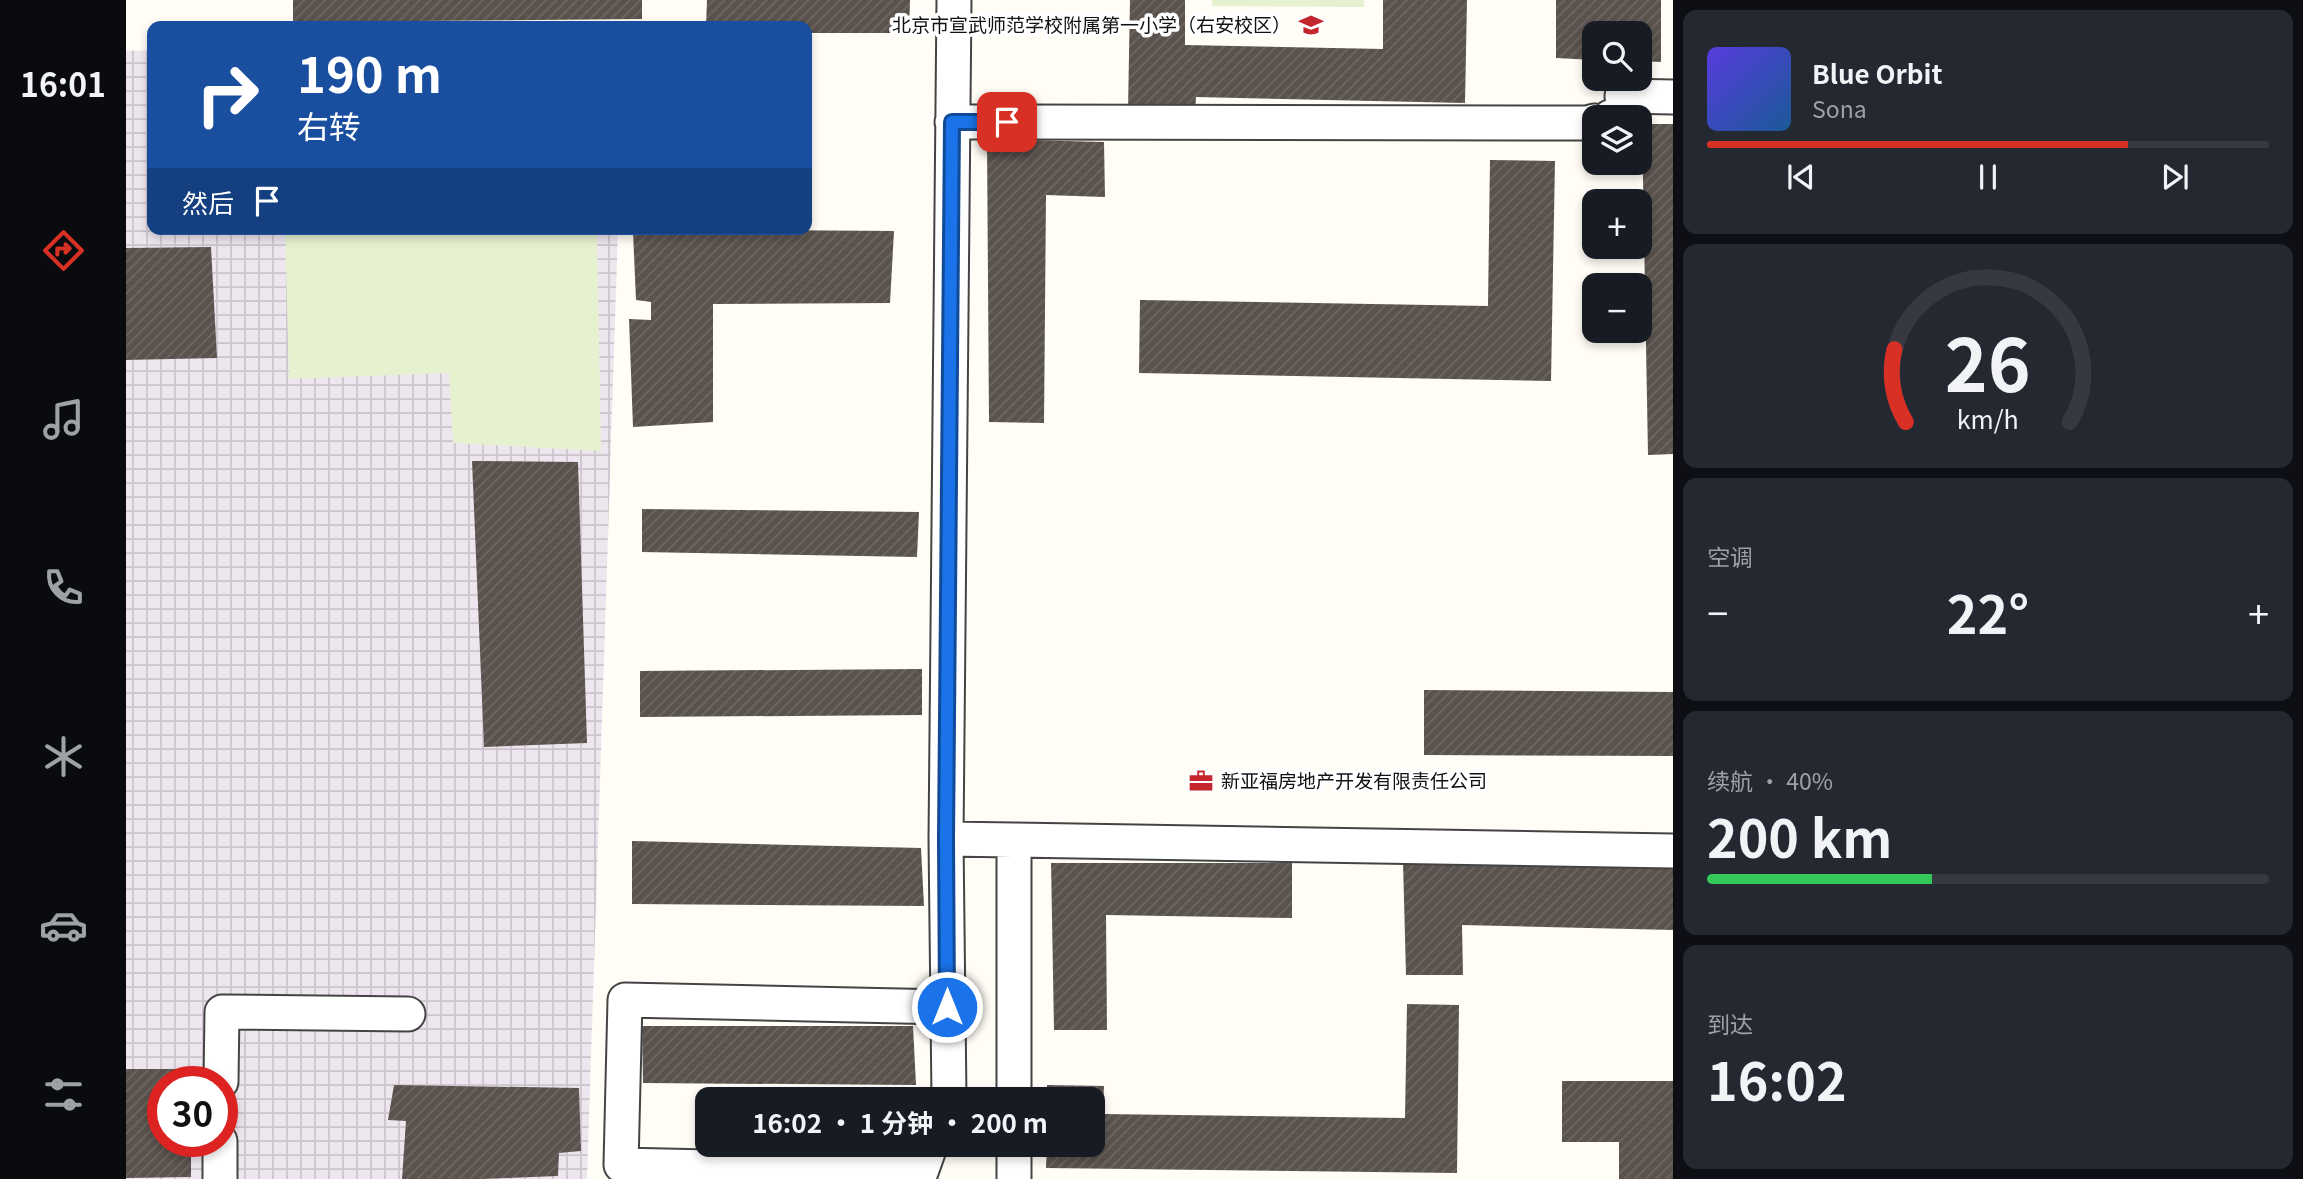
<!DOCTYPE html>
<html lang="zh">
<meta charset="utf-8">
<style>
:root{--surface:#171b24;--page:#242831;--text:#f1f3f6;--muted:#9ea1a6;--line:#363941;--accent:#d93025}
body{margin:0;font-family:Georgia,"Noto Sans SC",serif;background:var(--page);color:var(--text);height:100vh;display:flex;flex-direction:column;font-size:26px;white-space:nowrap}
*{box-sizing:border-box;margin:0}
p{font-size:23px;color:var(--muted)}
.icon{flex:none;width:38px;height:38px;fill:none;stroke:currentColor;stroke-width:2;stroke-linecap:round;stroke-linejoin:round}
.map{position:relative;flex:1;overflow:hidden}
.side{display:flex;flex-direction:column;gap:10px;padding:10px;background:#0d0f14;width:630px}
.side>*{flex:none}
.hud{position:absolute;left:21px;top:21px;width:665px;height:214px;border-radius:14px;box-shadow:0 4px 10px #0003;background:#1a4fa0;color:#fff;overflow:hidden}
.tools{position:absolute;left:1456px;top:21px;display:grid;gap:14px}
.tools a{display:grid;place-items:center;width:70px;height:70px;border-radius:14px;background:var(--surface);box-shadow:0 4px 10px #0003;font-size:35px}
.speed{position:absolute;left:21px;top:1066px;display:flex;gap:14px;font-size:35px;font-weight:700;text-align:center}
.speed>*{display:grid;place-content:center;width:91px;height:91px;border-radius:50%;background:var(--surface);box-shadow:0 4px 10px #0003;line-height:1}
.speed .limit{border:10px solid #d22;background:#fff;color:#111}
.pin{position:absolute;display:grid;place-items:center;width:60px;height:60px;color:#fff;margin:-30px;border-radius:14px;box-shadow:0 4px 10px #0006}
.me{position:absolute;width:77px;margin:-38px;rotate:0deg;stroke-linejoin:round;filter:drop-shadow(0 0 5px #0008)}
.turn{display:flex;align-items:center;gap:24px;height:147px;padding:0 35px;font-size:32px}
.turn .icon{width:91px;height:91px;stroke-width:2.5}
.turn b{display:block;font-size:49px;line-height:60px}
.then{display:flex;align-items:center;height:66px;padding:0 35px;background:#0003;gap:14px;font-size:26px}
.big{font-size:52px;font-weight:700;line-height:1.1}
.side .card{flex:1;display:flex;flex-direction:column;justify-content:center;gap:10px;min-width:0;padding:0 24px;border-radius:14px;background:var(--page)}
.side .dial{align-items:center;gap:0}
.dial svg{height:182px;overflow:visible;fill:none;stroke:var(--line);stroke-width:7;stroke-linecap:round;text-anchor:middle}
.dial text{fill:var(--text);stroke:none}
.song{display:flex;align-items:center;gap:21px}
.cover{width:84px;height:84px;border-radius:10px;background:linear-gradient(135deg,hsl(250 70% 55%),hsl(210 70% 35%))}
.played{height:7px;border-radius:4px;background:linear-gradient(90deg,var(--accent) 75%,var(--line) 75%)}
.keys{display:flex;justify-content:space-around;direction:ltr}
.heat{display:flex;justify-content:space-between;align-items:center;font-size:38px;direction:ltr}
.charge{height:10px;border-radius:5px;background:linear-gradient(90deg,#34c759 40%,var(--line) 0)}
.trip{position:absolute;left:569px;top:1087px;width:410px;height:70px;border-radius:14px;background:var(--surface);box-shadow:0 4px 10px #0003;font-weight:700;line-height:70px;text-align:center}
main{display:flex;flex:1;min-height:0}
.menu{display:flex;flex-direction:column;width:126px;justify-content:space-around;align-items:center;background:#090b0e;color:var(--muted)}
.menu .icon{width:49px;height:49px}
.menu .on{color:var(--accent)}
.menu b{font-size:32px;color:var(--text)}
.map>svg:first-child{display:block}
</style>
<main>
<nav class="menu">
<b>16:01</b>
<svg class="icon on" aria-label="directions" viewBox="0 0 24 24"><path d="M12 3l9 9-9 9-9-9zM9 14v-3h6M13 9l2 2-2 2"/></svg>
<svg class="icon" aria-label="music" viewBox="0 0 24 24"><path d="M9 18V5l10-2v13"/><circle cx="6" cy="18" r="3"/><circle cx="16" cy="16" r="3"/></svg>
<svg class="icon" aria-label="phone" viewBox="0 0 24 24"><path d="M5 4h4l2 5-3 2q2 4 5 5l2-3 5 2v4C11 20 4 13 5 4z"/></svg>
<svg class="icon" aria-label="climate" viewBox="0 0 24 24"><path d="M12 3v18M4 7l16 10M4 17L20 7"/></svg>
<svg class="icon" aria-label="car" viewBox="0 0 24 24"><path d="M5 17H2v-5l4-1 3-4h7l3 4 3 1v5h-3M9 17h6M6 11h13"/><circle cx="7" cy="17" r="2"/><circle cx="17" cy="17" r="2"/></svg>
<svg class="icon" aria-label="filters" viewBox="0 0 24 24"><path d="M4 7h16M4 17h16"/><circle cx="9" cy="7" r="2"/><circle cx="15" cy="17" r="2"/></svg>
</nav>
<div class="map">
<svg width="1547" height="1179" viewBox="0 0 1547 1179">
<defs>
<pattern id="industrial-grid" width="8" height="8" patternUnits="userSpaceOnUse" patternTransform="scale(1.75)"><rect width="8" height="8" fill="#eee6ef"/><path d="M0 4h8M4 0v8" fill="none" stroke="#cbc4cc"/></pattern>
<pattern id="building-hatch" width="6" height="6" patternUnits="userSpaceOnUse" patternTransform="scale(1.75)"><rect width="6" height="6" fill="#5a524d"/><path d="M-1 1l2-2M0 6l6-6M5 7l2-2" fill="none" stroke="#6d6662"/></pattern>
</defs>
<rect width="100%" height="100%" fill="#fffdf5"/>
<path fill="url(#industrial-grid)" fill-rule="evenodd" d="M26,50V229H492L461,1179H0V51ZM37,1082H96V1141H37Z"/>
<path fill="#e6f2cf" d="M1086,0H1238V7L1086,6Z
M159,229H471L475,451L327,443L323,373L163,379Z"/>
<path fill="url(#building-hatch)" d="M167,0H516V19L167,22Z
M581,0H784L783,33H681V26H580Z
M1004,0H1059V45L1257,49V0H1341L1339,103L1070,97L1069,112L1002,111Z
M1430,0H1535V62L1514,61V33H1468V60L1430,58Z
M22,60H26V200H22Z
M1516,124H1547V454L1522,455Z
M861,139L978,142L979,197L920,195L918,423L863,422Z
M1364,160L1429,161L1425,381L1013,373L1014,300L1362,306Z
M519,229L768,231L764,303L587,304V422L507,427L503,319L525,320V302L510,300L507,232Z
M85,247L91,358L0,360V248Z
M346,461L452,462L461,743L358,747Z
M516,509L793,512L791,557L516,552Z
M796,669V715L514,717V671Z
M1298,690L1547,692V756L1298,755Z
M506,841L795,848L798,906L506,904Z
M1277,862L1547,867V930L1336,925L1337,975H1280Z
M925,863H1166V918L980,915L981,1030H928Z
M1281,1004L1333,1005L1331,1173L920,1168L921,1144H966V1099H921V1085L978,1086L977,1114L1279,1118Z
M516,1026H787L790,1085L517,1083Z
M0,1069H65V1082H37V1141H65V1177L0,1178Z
M1436,1081H1547V1179H1493V1142H1436Z
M268,1085L453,1088L455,1151L433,1153L432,1176L356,1179H276L280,1121L262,1120Z"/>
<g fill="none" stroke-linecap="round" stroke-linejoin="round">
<g stroke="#444" stroke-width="37">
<path id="minor" d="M828,0L820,839L888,840V1099
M1484,117L1498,114L1496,96L1547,97
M826,122L1461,123L1468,121
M820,839L823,1099
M888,840L1547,851
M95,1082L96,1012L282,1014
M805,1144L795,1172L495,1165L499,1000L821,1007
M888,1144V1179
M94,1179V1141"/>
</g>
<use href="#minor" stroke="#fff" stroke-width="33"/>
</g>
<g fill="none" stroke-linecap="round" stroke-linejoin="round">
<g stroke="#114b97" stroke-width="18">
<path id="route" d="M821,1007L820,839L826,122H881"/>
</g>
<use href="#route" stroke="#1a73e8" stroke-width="12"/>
</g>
<defs>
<g id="school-bare" transform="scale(1.89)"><path d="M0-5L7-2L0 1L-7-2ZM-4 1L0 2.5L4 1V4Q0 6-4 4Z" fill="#c4262e" stroke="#fff" stroke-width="2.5" paint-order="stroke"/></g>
<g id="office-bare" transform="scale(1.89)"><path d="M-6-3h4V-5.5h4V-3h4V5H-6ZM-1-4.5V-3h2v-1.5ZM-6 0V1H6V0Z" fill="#c4262e" stroke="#fff" stroke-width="2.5" paint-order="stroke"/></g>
</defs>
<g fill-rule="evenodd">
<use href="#school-bare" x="1185" y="25"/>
<use href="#office-bare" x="1075" y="781"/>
</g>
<g text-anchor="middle" stroke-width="7" stroke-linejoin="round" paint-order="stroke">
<g font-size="19" fill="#111" stroke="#fff" text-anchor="end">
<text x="1165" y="32">北京市宣武师范学校附属第一小学（右安校区）</text>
<text x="1095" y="788" text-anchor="start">新亚福房地产开发有限责任公司</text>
</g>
</g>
</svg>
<div class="tools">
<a><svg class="icon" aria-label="search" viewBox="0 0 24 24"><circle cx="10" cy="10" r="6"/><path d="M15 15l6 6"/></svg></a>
<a><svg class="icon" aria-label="layers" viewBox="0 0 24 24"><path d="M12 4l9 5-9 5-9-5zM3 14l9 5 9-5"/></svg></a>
<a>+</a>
<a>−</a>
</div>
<div class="speed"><div class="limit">30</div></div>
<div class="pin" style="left:881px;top:122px;background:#d93025"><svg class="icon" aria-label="arrive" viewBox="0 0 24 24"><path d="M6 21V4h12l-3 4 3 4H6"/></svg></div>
<svg class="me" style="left:821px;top:1007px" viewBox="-20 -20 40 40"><circle r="17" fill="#1a73e8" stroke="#fff" stroke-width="3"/><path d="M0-11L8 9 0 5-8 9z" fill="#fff"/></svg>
<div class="trip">16:02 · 1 分钟 · 200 m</div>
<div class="hud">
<div class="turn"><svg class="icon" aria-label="right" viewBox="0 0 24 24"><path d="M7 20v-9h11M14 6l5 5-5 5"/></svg><div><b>190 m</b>右转</div></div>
<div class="then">然后<svg class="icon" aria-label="arrive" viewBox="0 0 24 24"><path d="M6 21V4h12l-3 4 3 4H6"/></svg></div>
</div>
</div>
<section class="side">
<div class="card">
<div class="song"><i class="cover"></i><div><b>Blue Orbit</b><p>Sona</p></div></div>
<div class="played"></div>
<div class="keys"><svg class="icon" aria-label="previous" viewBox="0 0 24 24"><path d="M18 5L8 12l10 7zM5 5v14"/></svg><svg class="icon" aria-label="pause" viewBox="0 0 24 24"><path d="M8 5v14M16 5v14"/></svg><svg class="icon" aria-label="next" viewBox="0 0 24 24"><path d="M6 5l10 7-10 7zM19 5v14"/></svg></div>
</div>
<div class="card dial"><svg viewBox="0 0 100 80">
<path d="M14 69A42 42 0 1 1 86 69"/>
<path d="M14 69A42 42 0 0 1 9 37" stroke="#d93025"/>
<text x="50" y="56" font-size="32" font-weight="700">26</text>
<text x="50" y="72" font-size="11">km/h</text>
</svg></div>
<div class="card"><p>空调</p>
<div class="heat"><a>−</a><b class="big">22°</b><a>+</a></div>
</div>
<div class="card"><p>续航 · 40%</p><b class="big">200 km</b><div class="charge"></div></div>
<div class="card"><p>到达</p><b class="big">16:02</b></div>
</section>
</main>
